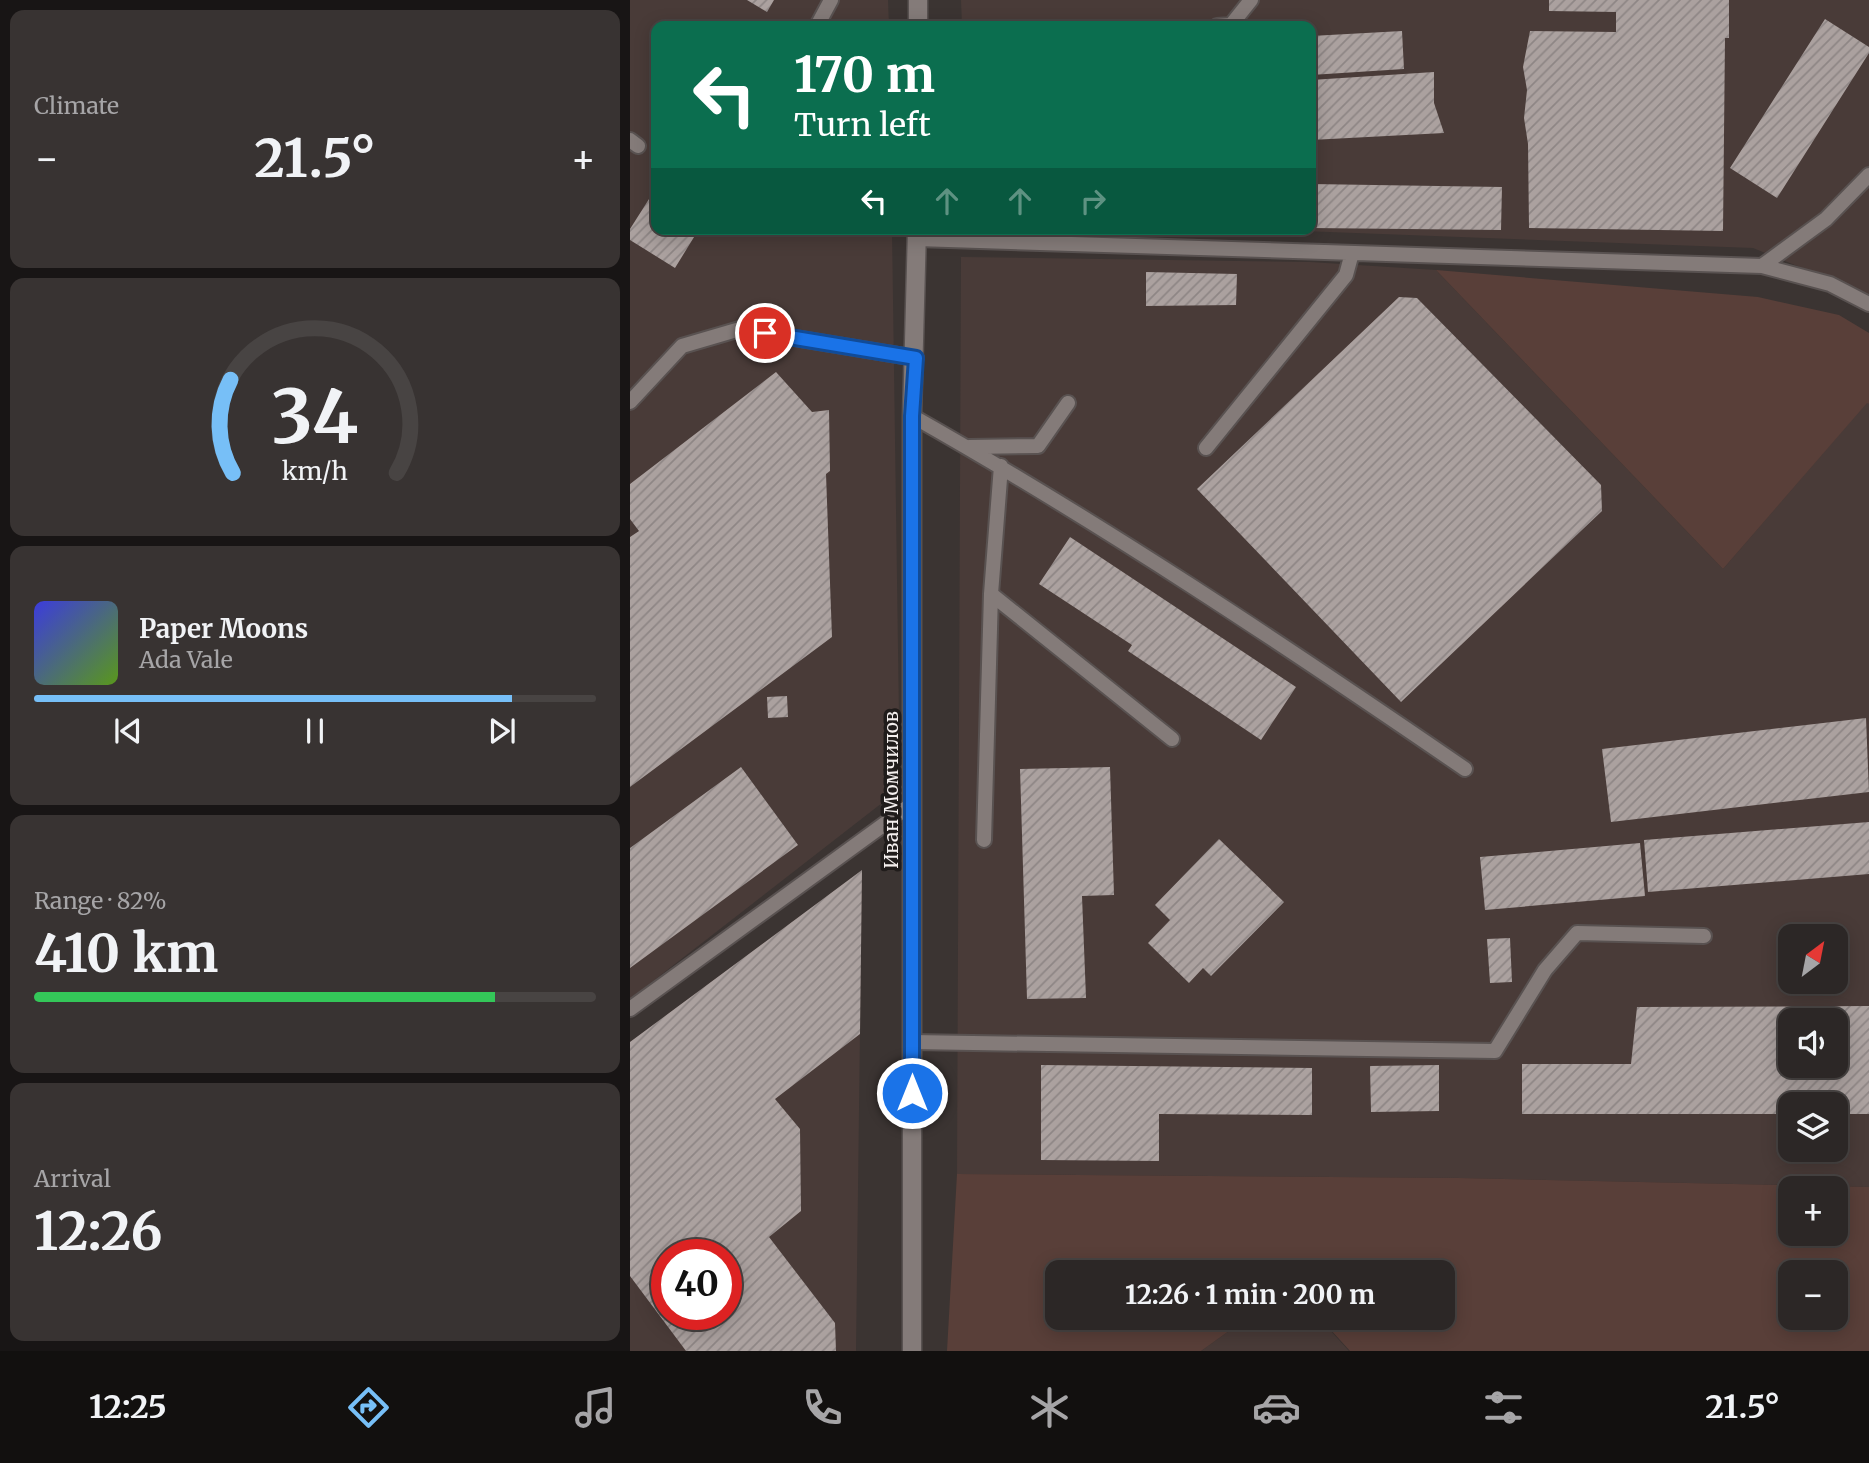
<!DOCTYPE html>
<meta charset="utf-8">
<style>
:root{--surface:#2c2726;--page:#383332;--text:#f1f3f6;--muted:#a6a5a7;--line:#484443;--accent:#77bff7}
body{margin:0;font-family:Merriweather,serif;background:var(--page);color:var(--text);height:100vh;display:flex;flex-direction:column;font-size:26px;white-space:nowrap}
*{box-sizing:border-box;margin:0}
p{font-size:23px;color:var(--muted)}
.icon{flex:none;width:38px;height:38px;fill:none;stroke:currentColor;stroke-width:2;stroke-linecap:round;stroke-linejoin:round}
.map{position:relative;flex:1;overflow:hidden}
.drawer{display:flex;flex-direction:column;gap:10px;padding:10px;background:#181515;width:630px}
.drawer>*{flex:none}
.hud{position:absolute;left:21px;top:21px;width:665px;height:214px;border-radius:14px;box-shadow:0 4px 18px #0003,0 0 0 2px var(--line);background:#0b6e4f;color:#fff;overflow:hidden}
.needle{width:46px;rotate:32deg}
.fabs{position:absolute;left:1148px;top:924px;display:grid;gap:14px}
.fabs a{display:grid;place-items:center;width:70px;height:70px;border-radius:14px;background:var(--surface);box-shadow:0 4px 18px #0003,0 0 0 2px var(--line);font-size:35px}
.speed{position:absolute;left:21px;top:1239px;display:flex;gap:14px;font-size:35px;font-weight:700;text-align:center}
.speed>*{display:grid;place-content:center;width:91px;height:91px;border-radius:50%;background:var(--surface);box-shadow:0 4px 18px #0003,0 0 0 2px var(--line);line-height:1}
.speed .limit{border:10px solid #d22;background:#fff;color:#111}
.pin{position:absolute;display:grid;place-items:center;width:60px;height:60px;color:#fff;margin:-30px;border:4px solid #fff;border-radius:50%;box-shadow:0 2px 7px #0007}
.me{position:absolute;width:77px;margin:-38px;rotate:0deg;stroke-linejoin:round;filter:drop-shadow(0 0 5px #0008)}
.turn{display:flex;align-items:center;gap:24px;height:147px;padding:0 28px;font-size:32px}
.turn .icon{width:91px;height:91px;stroke-width:2.5}
.turn b{display:block;font-size:49px;line-height:60px}
.lanes{display:flex;align-items:center;height:66px;padding:0 28px;background:#0003;justify-content:center;gap:35px;direction:ltr}
.lanes .off{opacity:.35}
.big{font-size:52px;font-weight:700;line-height:1.1}
.drawer .widget{flex:1;display:flex;flex-direction:column;justify-content:center;gap:10px;min-width:0;padding:0 24px;border-radius:14px;background:var(--page)}
.drawer .dial{align-items:center;gap:0}
.dial svg{height:182px;overflow:visible;fill:none;stroke:var(--line);stroke-width:7;stroke-linecap:round;text-anchor:middle}
.dial text{fill:var(--text);stroke:none}
.song{display:flex;align-items:center;gap:21px}
.cover{width:84px;height:84px;border-radius:10px;background:linear-gradient(135deg,hsl(240 70% 55%),hsl(90 70% 35%))}
.played{height:7px;border-radius:4px;background:linear-gradient(90deg,var(--accent) 85%,var(--line) 85%)}
.keys{display:flex;justify-content:space-around;direction:ltr}
.heat{display:flex;justify-content:space-between;align-items:center;font-size:38px;direction:ltr}
.charge{height:10px;border-radius:5px;background:linear-gradient(90deg,#34c759 82%,var(--line) 0)}
.trip{position:absolute;left:415px;top:1260px;width:410px;height:70px;border-radius:14px;background:var(--surface);box-shadow:0 4px 18px #0003,0 0 0 2px var(--line);font-weight:700;line-height:70px;text-align:center}
.menu{display:flex;height:112px;justify-content:space-around;align-items:center;background:#12100f;color:var(--muted)}
.menu .icon{width:49px;height:49px}
.menu .active{color:var(--accent)}
.menu b{font-size:32px;color:var(--text)}
main{display:flex;flex:1;min-height:0}
.map>svg:first-child{display:block}
</style>
<main>
<section class="drawer">
<div class="widget"><p>Climate</p>
<div class="heat"><a>−</a><b class="big">21.5°</b><a>+</a></div>
</div>
<div class="widget dial"><svg viewBox="0 0 100 80">
<path d="M14 69A42 42 0 1 1 86 69"/>
<path d="M14 69A42 42 0 0 1 13 28" stroke="#77bff7"/>
<text x="50" y="56" font-size="32" font-weight="700">34</text>
<text x="50" y="72" font-size="11">km/h</text>
</svg></div>
<div class="widget">
<div class="song"><i class="cover"></i><div><b>Paper Moons</b><p>Ada Vale</p></div></div>
<div class="played"></div>
<div class="keys"><svg class="icon" aria-label="previous" viewBox="0 0 24 24"><path d="M18 5L8 12l10 7zM5 5v14"/></svg><svg class="icon" aria-label="pause" viewBox="0 0 24 24"><path d="M8 5v14M16 5v14"/></svg><svg class="icon" aria-label="next" viewBox="0 0 24 24"><path d="M6 5l10 7-10 7zM19 5v14"/></svg></div>
</div>
<div class="widget"><p>Range · 82%</p><b class="big">410 km</b><div class="charge"></div></div>
<div class="widget"><p>Arrival</p><b class="big">12:26</b></div>
</section>
<div class="map">
<svg width="1239" height="1351" viewBox="0 0 1239 1351">
<defs>
<pattern id="building-hatch" width="6" height="6" patternUnits="userSpaceOnUse" patternTransform="scale(1.75)"><rect width="6" height="6" fill="#aba19f"/><path d="M-1 1l2-2M0 6l6-6M5 7l2-2" fill="none" stroke="#8e8685"/></pattern>
</defs>
<rect width="100%" height="100%" fill="#3b3432"/>
<path fill="#493b38" fill-rule="evenodd" d="M0,0H258L259,26H26V229H262L270,789L0,999Z
M331,0H1239V295L1123,248L617,229H681V26H332Z
M331,257L680,262L806,270L1093,569L1237,402L1239,404V1187L829,1178L327,1174ZM1160,936H1206V982H1160ZM1160,1020H1206V1066H1160ZM1160,1104H1206V1150H1160Z
M232,870L226,1351H0V1042ZM37,1255H96V1314H37Z
M617,1318H689L719,1351H571Z"/>
<path fill="#593f39" fill-rule="evenodd" d="M806,270L1128,297L1209,315L1239,333V404L1237,403L1093,569Z
M327,1174L829,1178L1239,1187V1351H720L690,1318H812V1272H427V1318H617L571,1351H317ZM1160,1188H1206V1234H1160ZM1160,1272H1206V1318H1160Z"/>
<path fill="url(#building-hatch)" fill-rule="evenodd" d="M117,0H144L137,12Z
M919,0H1099V38H1095L1093,231L899,228L898,144L894,118L897,90L893,67L900,31L986,32V12L919,11Z
M1195,19L1239,47V53L1147,198L1100,168Z
M772,31L774,69L681,75V36Z
M804,72V103L814,133L681,140V80Z
M681,184L872,187L871,230L681,228Z
M26,188V229H69L45,268L0,240V229Z
M516,272L607,274L606,305L516,306Z
M769,297L787,298L971,485L972,511L771,702L567,489Z
M146,372L182,412L199,410L200,471L196,474L202,637L0,787V537L9,531L0,519V484Z
M440,537L666,687L631,740L498,651L502,645L409,584Z
M157,696L158,717L138,718L137,697Z
M1236,718L1239,792L981,822L972,749Z
M111,767L168,845L0,968V848Z
M480,767L484,895L452,896L456,998L397,999L390,769Z
M1239,822V874L1018,892L1014,840Z
M589,839L654,902L581,976L573,968L559,983L518,943L540,920L525,905Z
M1010,843L1015,896L855,910L850,857Z
M232,870L230,1034L145,1099L170,1129L171,1211L139,1237L205,1323L206,1351H56L0,1276V1042ZM37,1255H96V1314H37Z
M880,938L882,982L860,983L857,939Z
M1239,1006V1114H1206V1104H1160V1114H892V1064H1001L1007,1007ZM1160,1020H1206V1066H1160Z
M411,1065L682,1068V1115L529,1114V1161L411,1160Z
M809,1065V1111L741,1112L740,1066Z"/>
<g fill="none" stroke-linecap="round" stroke-linejoin="round">
<g stroke="#595251" stroke-width="18">
<path id="lane" d="M187,26L201,0
M587,26L601,25L621,0
M0,140L8,146
M287,239L1132,266L1200,284L1239,304
M1132,266L1196,219L1239,175
M0,402L52,346L110,329L286,358
M282,416C473,524 654,645 835,769
M339,447L408,446L438,403
M576,448L716,275L722,253
M361,594L542,739
M354,840L361,594L371,466
M0,1009L282,804
M282,1042L865,1051L915,970L947,933L1074,936"/>
</g>
<g stroke="#595251" stroke-width="21">
<path id="secondary" d="M288,0V26
M282,1351V416L287,229"/>
</g>
<use href="#lane" stroke="#847b79" stroke-width="14"/>
<use href="#secondary" stroke="#847b79" stroke-width="18"/>
</g>
<g fill="none" stroke-linecap="round" stroke-linejoin="round">
<g stroke="#114b97" stroke-width="18">
<path id="route" d="M135,333L286,358L282,416V1093"/>
</g>
<use href="#route" stroke="#1a73e8" stroke-width="12"/>
</g>
<g text-anchor="middle" stroke-width="7" stroke-linejoin="round" paint-order="stroke">
<g font-size="19" fill="#f4efee" stroke="#201c1b">
<text transform="translate(261 790) rotate(-90)" y="7">Иван Момчилов</text>
</g>
</g>
</svg>
<div class="fabs">
<a><svg class="needle" viewBox="-14 -14 28 28"><path d="M0-13l5 13h-10z" fill="#e53935"/><path d="M0 13l5-13h-10z" fill="#a6a5a7"/></svg></a>
<a><svg class="icon" aria-label="sound" viewBox="0 0 24 24"><path d="M4 9h4l5-4v14l-5-4H4zM17 9q2 3 0 6"/></svg></a>
<a><svg class="icon" aria-label="layers" viewBox="0 0 24 24"><path d="M12 4l9 5-9 5-9-5zM3 14l9 5 9-5"/></svg></a>
<a>+</a>
<a>−</a>
</div>
<div class="speed"><div class="limit">40</div></div>
<div class="pin" style="left:135px;top:333px;background:#d93025"><svg class="icon" aria-label="arrive" viewBox="0 0 24 24"><path d="M6 21V4h12l-3 4 3 4H6"/></svg></div>
<svg class="me" style="left:282px;top:1093px" viewBox="-20 -20 40 40"><circle r="17" fill="#1a73e8" stroke="#fff" stroke-width="3"/><path d="M0-11L8 9 0 5-8 9z" fill="#fff"/></svg>
<div class="trip">12:26 · 1 min · 200 m</div>
<div class="hud">
<div class="turn"><svg class="icon" aria-label="left" viewBox="0 0 24 24"><path d="M17 20v-9H6M10 6l-5 5 5 5"/></svg><div><b>170 m</b>Turn left</div></div>
<div class="lanes"><svg class="icon" aria-label="left" viewBox="0 0 24 24"><path d="M17 20v-9H6M10 6l-5 5 5 5"/></svg><svg class="icon off" aria-label="ahead" viewBox="0 0 24 24"><path d="M12 20V5M6 11l6-6 6 6"/></svg><svg class="icon off" aria-label="ahead" viewBox="0 0 24 24"><path d="M12 20V5M6 11l6-6 6 6"/></svg><svg class="icon off" aria-label="right" viewBox="0 0 24 24"><path d="M7 20v-9h11M14 6l5 5-5 5"/></svg></div>
</div>
</div>
</main>
<nav class="menu">
<b>12:25</b>
<svg class="icon active" aria-label="directions" viewBox="0 0 24 24"><path d="M12 3l9 9-9 9-9-9zM9 14v-3h6M13 9l2 2-2 2"/></svg>
<svg class="icon" aria-label="music" viewBox="0 0 24 24"><path d="M9 18V5l10-2v13"/><circle cx="6" cy="18" r="3"/><circle cx="16" cy="16" r="3"/></svg>
<svg class="icon" aria-label="phone" viewBox="0 0 24 24"><path d="M5 4h4l2 5-3 2q2 4 5 5l2-3 5 2v4C11 20 4 13 5 4z"/></svg>
<svg class="icon" aria-label="climate" viewBox="0 0 24 24"><path d="M12 3v18M4 7l16 10M4 17L20 7"/></svg>
<svg class="icon" aria-label="car" viewBox="0 0 24 24"><path d="M5 17H2v-5l4-1 3-4h7l3 4 3 1v5h-3M9 17h6M6 11h13"/><circle cx="7" cy="17" r="2"/><circle cx="17" cy="17" r="2"/></svg>
<svg class="icon" aria-label="filters" viewBox="0 0 24 24"><path d="M4 7h16M4 17h16"/><circle cx="9" cy="7" r="2"/><circle cx="15" cy="17" r="2"/></svg>
<b>21.5°</b>
</nav>
